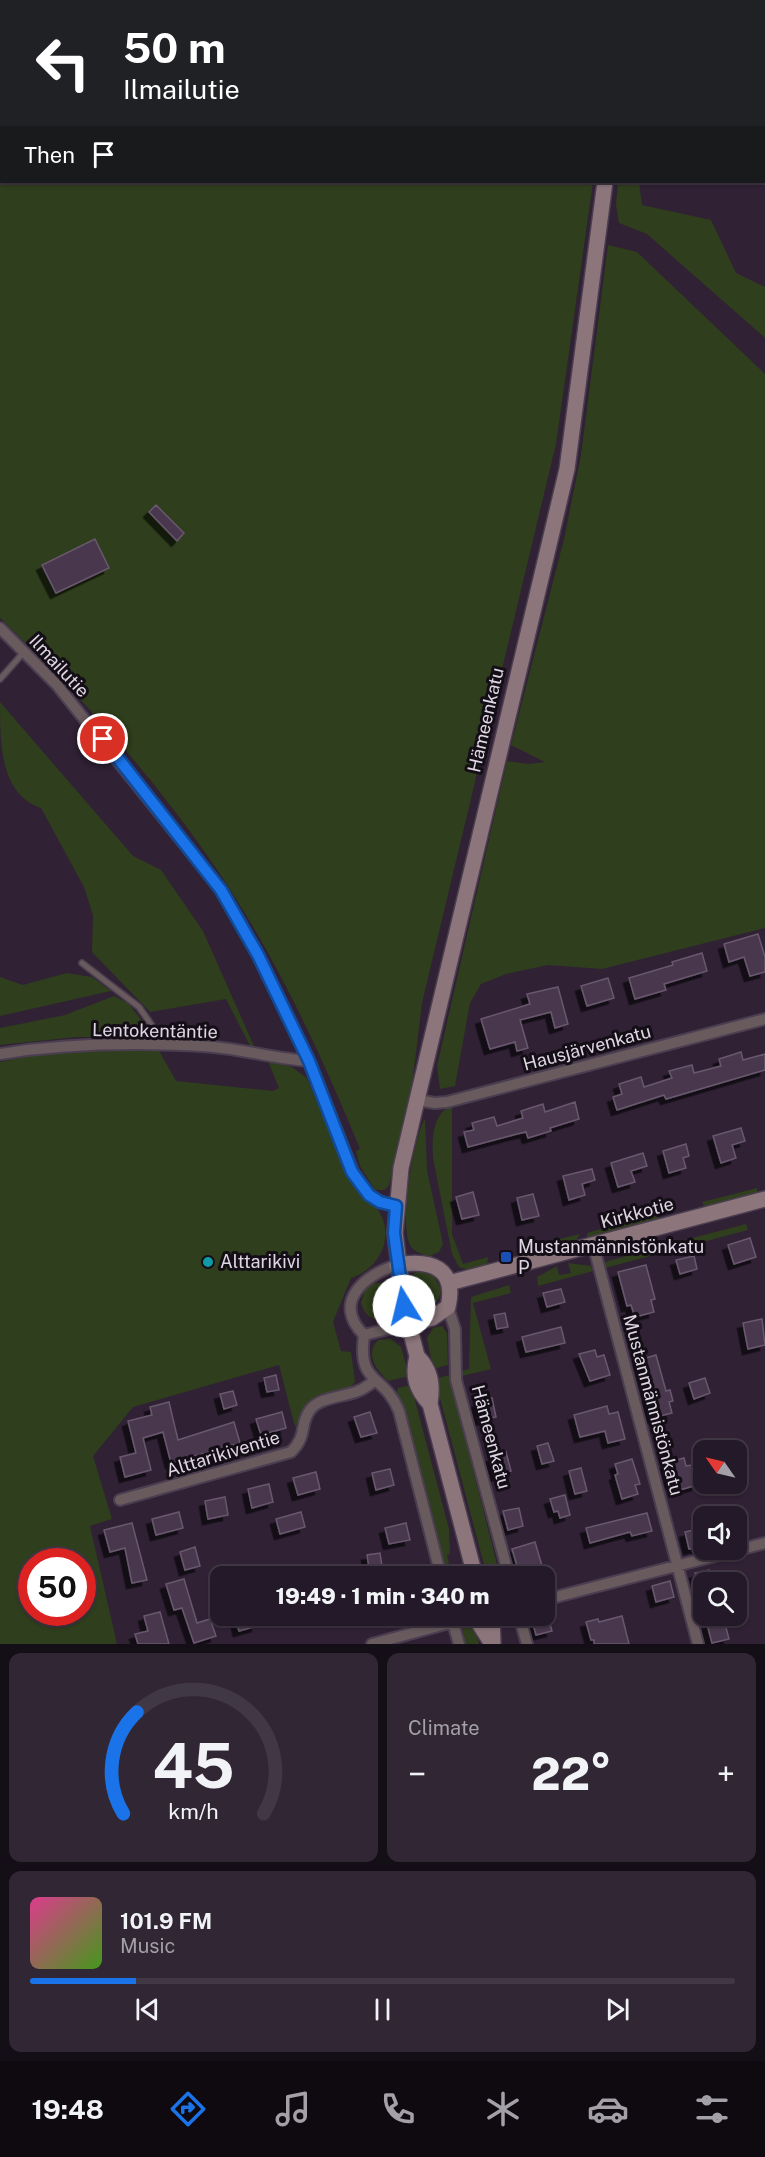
<!DOCTYPE html>
<meta charset="utf-8">
<style>
:root{--surface:#241928;--page:#302634;--text:#f1f3f6;--muted:#a3a0a8;--line:#413845;--accent:#1a73e8}
body{margin:0;font-family:"Public Sans",sans-serif;background:var(--page);color:var(--text);height:100vh;display:flex;flex-direction:column;font-size:22px;white-space:nowrap}
*{box-sizing:border-box;margin:0}
p{font-size:20px;color:var(--muted)}
.icon{flex:none;width:33px;height:33px;fill:none;stroke:currentColor;stroke-width:2;stroke-linecap:round;stroke-linejoin:round}
.map{position:relative;height:1644px;overflow:hidden}
.details{display:flex;flex-direction:column;gap:9px;padding:9px;background:#140e16;flex:1}
.details>*{flex:none}
.top-card{position:absolute;left:0px;top:0px;width:765px;height:183px;box-shadow:0 2px 4px #0004,0 0 0 2px var(--line);background:#202124;color:#fff;overflow:hidden}
.needle{width:39px;rotate:304deg}
.controls{position:absolute;left:693px;top:1440px;display:grid;gap:12px}
.controls a{display:grid;place-items:center;width:54px;height:54px;border-radius:12px;background:var(--surface);box-shadow:0 2px 4px #0004,0 0 0 2px var(--line);font-size:30px}
.speed{position:absolute;left:18px;top:1548px;display:flex;gap:12px;font-size:30px;font-weight:700;text-align:center}
.speed>*{display:grid;place-content:center;width:78px;height:78px;border-radius:50%;background:var(--surface);box-shadow:0 2px 4px #0004,0 0 0 2px var(--line);line-height:1}
.speed .limit{border:9px solid #d22;background:#fff;color:#111}
.pin{position:absolute;display:grid;place-items:center;width:51px;height:51px;color:#fff;margin:-26px;border:3px solid #fff;border-radius:50%;box-shadow:0 2px 6px #0007}
.me{position:absolute;width:66px;margin:-33px;rotate:351deg;stroke-linejoin:round;filter:drop-shadow(0 0 4px #0008)}
.turn{display:flex;align-items:center;gap:21px;height:126px;padding:0 24px;font-size:27px}
.turn .icon{width:78px;height:78px;stroke-width:2.5}
.turn b{display:block;font-size:42px;line-height:51px}
.then{display:flex;align-items:center;height:57px;padding:0 24px;background:#0003;gap:12px;font-size:22px}
.big{font-size:45px;font-weight:800;line-height:1.1}
.details .card{flex:1;display:flex;flex-direction:column;justify-content:center;gap:9px;min-width:0;padding:0 21px;border-radius:12px;background:var(--page)}
.details .dial{align-items:center;gap:0}
.dial svg{height:156px;overflow:visible;fill:none;stroke:var(--line);stroke-width:7;stroke-linecap:round;text-anchor:middle}
.dial text{fill:var(--text);stroke:none}
.song{display:flex;align-items:center;gap:18px}
.cover{width:72px;height:72px;border-radius:9px;background:linear-gradient(135deg,hsl(330 70% 55%),hsl(100 70% 35%))}
.played{height:6px;border-radius:3px;background:linear-gradient(90deg,var(--accent) 15%,var(--line) 15%)}
.keys{display:flex;justify-content:space-around;direction:ltr}
.heat{display:flex;justify-content:space-between;align-items:center;font-size:33px;direction:ltr}
.details .tiles{flex:1;display:grid;gap:9px;grid-template-columns:1fr 1fr}
.card:last-child{grid-column:span 2}
.trip{position:absolute;left:210px;top:1566px;width:345px;height:60px;border-radius:12px;background:var(--surface);box-shadow:0 2px 4px #0004,0 0 0 2px var(--line);font-weight:800;line-height:60px;text-align:center}
.menu{display:flex;height:96px;justify-content:space-around;align-items:center;background:#0e0a10;color:var(--muted)}
.menu .icon{width:42px;height:42px}
.menu .on{color:var(--accent)}
.menu b{font-size:27px;color:var(--text)}
.map>svg:first-child{display:block}
</style>
<div class="map">
<svg width="765" height="1644" viewBox="0 0 765 1644">
<defs>
<filter id="shadow"><feDropShadow dx="-5.5" dy="5.5" stdDeviation="0" flood-color="#0009"/></filter>
</defs>
<rect width="100%" height="100%" fill="#302135"/>
<path fill="#2f3e1c" fill-rule="evenodd" d="M0,0H613L2,2V182H593L556,444L422,1003L412,1085L389,1185L385,1190H375L360,1166L356,1151L360,1149C318,1046 269,942 204,851C145,767 74,689 0,618Z
M618,182H639L642,205L711,220L736,273L765,287V338L647,234L619,223L616,205Z
M608,245L637,252L765,374V928L602,969L548,965L506,974L481,984L470,1003L455,1086L440,1089L437,1066L507,761L528,764L545,762L511,745L564,539L581,455Z
M0,702L133,856L161,870L203,931L254,1046H250L226,999L150,1012L92,952L93,915L84,887L41,808C0,794 0,744 0,702Z
M67,973L92,977L111,991L0,1016V977L23,985Z
M114,996L128,1003L155,1037H77L0,1045V1028L65,1015Z
M158,1049L176,1081L273,1091L279,1088L268,1061L292,1067L307,1078L347,1174C356,1188 368,1197 378,1210C396,1236 379,1270 351,1278L333,1322L341,1351L351,1352L355,1382L350,1387L309,1401L295,1427L279,1365L133,1407L93,1456L112,1519L90,1526L117,1644H0V1062L50,1052ZM32,1562H82V1612H32Z
M452,1106V1234L463,1264L488,1257L487,1265L469,1270L459,1267L452,1254L433,1158C432,1140 432,1113 452,1106Z
M425,1119L427,1170L443,1244L439,1252L430,1256C421,1254 414,1252 410,1245C399,1224 413,1138 425,1119Z
M757,1188V1194L704,1207L702,1202Z
M659,1212L658,1220L588,1239L587,1236V1233Z
M746,1224L748,1230L669,1251V1244Z
M580,1234L575,1242L533,1253L531,1246Z
M663,1246L665,1252L605,1268V1262Z
M568,1263L591,1266L593,1271L538,1286L537,1277L557,1266L559,1275L571,1273Z
M419,1271L433,1275L441,1289C440,1301 433,1309 421,1309C413,1302 411,1284 413,1274Z
M374,1283H383L392,1311L385,1320C372,1321 365,1316 361,1303L365,1289Z
M509,1285L511,1293L473,1303L491,1369L462,1376V1371L469,1369L471,1297Z
M442,1326L447,1333L448,1365L433,1369L427,1338L433,1328Z
M391,1339L401,1347L409,1376L388,1381C377,1370 364,1355 378,1340Z
M449,1375L500,1576H487L435,1379Z
M411,1385L449,1529L450,1554L447,1555L452,1576H448L397,1391L398,1388Z
M469,1622L474,1625L479,1644H466L461,1624Z"/>
<path fill="#48384d" stroke="#69586e" stroke-width="1.5" filter="url(#shadow)" d="M156,505L184,533L177,541L149,512Z
M95,539L109,568L56,593L42,565Z
M758,934L765,957V972L750,976L744,957L729,962L724,944Z
M702,953L707,971L664,984L666,990L635,999L629,978L673,965L672,962Z
M608,978L614,998L587,1006L581,986Z
M558,987L568,1024L555,1028L551,1012L520,1020L528,1048L517,1051L515,1042L490,1049L481,1019L530,1004L527,994Z
M741,1052L743,1060L765,1054V1070L666,1099L664,1095L617,1110L613,1097L622,1094L619,1084L641,1077L644,1087L672,1078L669,1071L692,1065L694,1073L721,1066L719,1059Z
M575,1102L579,1119L550,1128L551,1131L528,1138L526,1132L517,1134L468,1147L464,1132L474,1130L472,1123L494,1117L497,1126L523,1118L521,1111L543,1104L545,1112Z
M741,1128L745,1141L732,1145L736,1158L721,1163L713,1136Z
M686,1144L689,1156L683,1158L686,1168L669,1173L663,1151Z
M643,1153L647,1166L631,1171L635,1182L618,1187L611,1163Z
M592,1169L595,1180L582,1184L585,1195L569,1200L563,1176Z
M473,1192L479,1215L462,1219L456,1197Z
M533,1194L539,1216L522,1220L517,1198Z
M750,1238L756,1257L734,1264L728,1245Z
M694,1256L697,1269L680,1274L676,1260Z
M646,1265L655,1299L651,1300L654,1312L635,1317L631,1305L627,1306L618,1272Z
M561,1289L565,1302L547,1307L543,1293Z
M505,1313L508,1327L497,1329L494,1315Z
M762,1319L765,1345L748,1349L743,1323Z
M561,1327L565,1343L526,1352L522,1337Z
M595,1350L597,1357L604,1355L610,1375L590,1381L579,1354Z
M656,1355L666,1391L670,1390L673,1401L669,1402L672,1413L652,1418L646,1396L649,1395L639,1360Z
M276,1375L279,1390L267,1392L264,1378Z
M705,1378L710,1393L694,1399L689,1383Z
M233,1391L237,1405L224,1409L220,1394Z
M492,1398L496,1417L480,1420L477,1402Z
M169,1402L178,1440L234,1422L240,1443L171,1463L163,1432L143,1438L151,1470L125,1477L120,1457L136,1453L128,1421L152,1415L150,1407Z
M607,1406L609,1414L618,1412L625,1439L608,1443L605,1431L580,1437L574,1415Z
M282,1412L286,1428L261,1435L256,1419Z
M370,1412L377,1433L361,1437L354,1417Z
M548,1443L554,1461L542,1464L537,1446Z
M506,1452L511,1471L495,1476L490,1457Z
M684,1458L686,1466L692,1465L697,1485L680,1490L678,1481L671,1483L666,1463Z
M632,1459L640,1484L635,1485L638,1494L622,1499L615,1475L618,1474L615,1464Z
M581,1468L587,1491L575,1494L569,1471Z
M390,1469L394,1485L376,1490L372,1473Z
M316,1472L320,1489L298,1495L293,1478Z
M269,1484L273,1502L252,1508L248,1489Z
M565,1495L570,1515L560,1518L558,1511L554,1512L550,1499Z
M225,1497L228,1515L208,1519L205,1501Z
M519,1508L523,1526L508,1530L503,1511Z
M179,1512L183,1528L156,1535L152,1519Z
M301,1512L305,1527L280,1534L276,1519Z
M647,1513L652,1531L632,1536L630,1532L590,1543L586,1528Z
M132,1523L147,1580L132,1583L125,1548L110,1552L104,1530Z
M406,1523L410,1540L389,1544L385,1528Z
M704,1523V1551L698,1552L697,1547L689,1549L685,1532L693,1530L692,1526Z
M535,1542L545,1576H520L512,1549Z
M195,1547L200,1566L185,1570L180,1552Z
M380,1553L382,1566L369,1568L367,1555Z
M709,1570L713,1582H698L695,1573Z
M184,1579L197,1623L210,1619L216,1636L194,1643L182,1608L174,1610L166,1584Z
M670,1581L674,1597L656,1602L652,1586Z
M160,1612L169,1644H138L135,1634L148,1631L144,1616Z
M235,1616H254L257,1626L239,1631Z
M531,1616H548L552,1631L536,1635Z
M622,1616L629,1644H594V1640H591L586,1622L598,1619L599,1622Z
M724,1620L729,1639L712,1643L707,1624Z"/>
<g fill="none" stroke-linecap="round" stroke-linejoin="round">
<g stroke="#4c3e51" stroke-width="8">
<path id="lane" d="M0,679L24,652
M82,963L139,1007L164,1043"/>
</g>
<g stroke="#4c3e51" stroke-width="14">
<path id="street" d="M0,628L57,685L221,890L258,955L309,1061L353,1172L369,1195L380,1202L396,1206
M0,1054C70,1043 143,1042 214,1047C246,1050 277,1059 309,1061
M417,1100L435,1103L447,1102L765,1019
M593,1244L698,1644
M448,1307L455,1329L456,1380L509,1576
M364,1335C357,1386 384,1373 399,1411L441,1576
M364,1335C331,1302 365,1275 397,1265
M364,1335L408,1324
M120,1500L291,1452C308,1435 299,1425 310,1410C319,1397 344,1397 358,1391C364,1389 369,1385 374,1381
M544,1600L765,1543
M451,1616L459,1644
M519,1616L527,1644
M372,1644L453,1622"/>
</g>
<g stroke="#4c3e51" stroke-width="18">
<path id="secondary" d="M629,2V0
M397,1265C431,1259 457,1268 448,1307L432,1318L408,1324
M449,1283L765,1199
M417,1356C431,1370 433,1384 430,1404L475,1576
M430,1404C416,1389 412,1376 417,1356L404,1306L395,1233L401,1168L417,1100L567,469L605,182
M477,1616L480,1625L492,1644
M492,1616L493,1644"/>
</g>
<use href="#lane" stroke="#685a5d" stroke-width="5"/>
<use href="#street" stroke="#685a5d" stroke-width="10"/>
<use href="#secondary" stroke="#8c767b" stroke-width="15"/>
</g>
<g fill="none" stroke-linecap="round" stroke-linejoin="round">
<g stroke="#114b97" stroke-width="15">
<path id="route" d="M103,739L221,890L258,955L309,1061L352,1172L369,1195L380,1202L396,1206L394,1233L404,1306"/>
</g>
<use href="#route" stroke="#1a73e8" stroke-width="10"/>
</g>
<rect fill="#1a4fb4" stroke="#140e16" stroke-width="2" x="500" y="1251" width="12" height="12" rx="3"/>
<circle fill="#0f9aa8" stroke="#140e16" stroke-width="2" cx="208" cy="1262" r="6"/>
<g text-anchor="middle" stroke-width="6" stroke-linejoin="round" paint-order="stroke">
<g font-size="18" fill="#e0d7e4" stroke="#140e16">
<text transform="translate(59 666) rotate(47)" y="6">Ilmailutie</text>
<text transform="translate(486 720) rotate(-77)" y="6">Hämeenkatu</text>
<text transform="translate(155 1031) rotate(1)" y="6">Lentokentäntie</text>
<text transform="translate(587 1048) rotate(-15)" y="6">Hausjärvenkatu</text>
<text transform="translate(637 1213) rotate(-15)" y="6">Kirkkotie</text>
<text transform="translate(653 1405) rotate(75)" y="6">Mustanmännistönkatu</text>
<text transform="translate(491 1437) rotate(75)" y="6">Hämeenkatu</text>
<text transform="translate(223 1454) rotate(-17)" y="6">Alttarikiventie</text>
</g>
<g font-size="18" fill="#e0d7e4" stroke="#140e16" text-anchor="start">
<text x="518" y="1253">Mustanmännistönkatu<tspan x="518" dy="21">P</tspan></text>
<text x="220" y="1268">Alttarikivi</text>
</g>
</g>
</svg>
<div class="controls">
<a><svg class="needle" viewBox="-14 -14 28 28"><path d="M0-13l5 13h-10z" fill="#e53935"/><path d="M0 13l5-13h-10z" fill="#a3a0a8"/></svg></a>
<a><svg class="icon" aria-label="sound" viewBox="0 0 24 24"><path d="M4 9h4l5-4v14l-5-4H4zM17 9q2 3 0 6"/></svg></a>
<a><svg class="icon" aria-label="search" viewBox="0 0 24 24"><circle cx="10" cy="10" r="6"/><path d="M15 15l6 6"/></svg></a>
</div>
<div class="speed"><div class="limit">50</div></div>
<div class="pin" style="left:103px;top:739px;background:#d93025"><svg class="icon" aria-label="arrive" viewBox="0 0 24 24"><path d="M6 21V4h12l-3 4 3 4H6"/></svg></div>
<svg class="me" style="left:404px;top:1306px" viewBox="-20 -20 40 40"><circle r="19" fill="#fff"/><path d="M0-13L10 11 0 6-10 11z" fill="#1a73e8"/></svg>
<div class="trip">19:49 · 1 min · 340 m</div>
<div class="top-card">
<div class="turn"><svg class="icon" aria-label="left" viewBox="0 0 24 24"><path d="M17 20v-9H6M10 6l-5 5 5 5"/></svg><div><b>50 m</b>Ilmailutie</div></div>
<div class="then">Then<svg class="icon" aria-label="arrive" viewBox="0 0 24 24"><path d="M6 21V4h12l-3 4 3 4H6"/></svg></div>
</div>
</div>
<section class="details">
<div class="tiles">
<div class="card dial"><svg viewBox="0 0 100 80">
<path d="M14 69A42 42 0 1 1 86 69"/>
<path d="M14 69A42 42 0 0 1 21 17" stroke="#1a73e8"/>
<text x="50" y="56" font-size="32" font-weight="700">45</text>
<text x="50" y="72" font-size="11">km/h</text>
</svg></div>
<div class="card"><p>Climate</p>
<div class="heat"><a>−</a><b class="big">22°</b><a>+</a></div>
</div>
<div class="card">
<div class="song"><i class="cover"></i><div><b>101.9 FM</b><p>Music</p></div></div>
<div class="played"></div>
<div class="keys"><svg class="icon" aria-label="previous" viewBox="0 0 24 24"><path d="M18 5L8 12l10 7zM5 5v14"/></svg><svg class="icon" aria-label="pause" viewBox="0 0 24 24"><path d="M8 5v14M16 5v14"/></svg><svg class="icon" aria-label="next" viewBox="0 0 24 24"><path d="M6 5l10 7-10 7zM19 5v14"/></svg></div>
</div>
</div>
</section>
<nav class="menu">
<b>19:48</b>
<svg class="icon on" aria-label="directions" viewBox="0 0 24 24"><path d="M12 3l9 9-9 9-9-9zM9 14v-3h6M13 9l2 2-2 2"/></svg>
<svg class="icon" aria-label="music" viewBox="0 0 24 24"><path d="M9 18V5l10-2v13"/><circle cx="6" cy="18" r="3"/><circle cx="16" cy="16" r="3"/></svg>
<svg class="icon" aria-label="phone" viewBox="0 0 24 24"><path d="M5 4h4l2 5-3 2q2 4 5 5l2-3 5 2v4C11 20 4 13 5 4z"/></svg>
<svg class="icon" aria-label="climate" viewBox="0 0 24 24"><path d="M12 3v18M4 7l16 10M4 17L20 7"/></svg>
<svg class="icon" aria-label="car" viewBox="0 0 24 24"><path d="M5 17H2v-5l4-1 3-4h7l3 4 3 1v5h-3M9 17h6M6 11h13"/><circle cx="7" cy="17" r="2"/><circle cx="17" cy="17" r="2"/></svg>
<svg class="icon" aria-label="filters" viewBox="0 0 24 24"><path d="M4 7h16M4 17h16"/><circle cx="9" cy="7" r="2"/><circle cx="15" cy="17" r="2"/></svg>
</nav>
